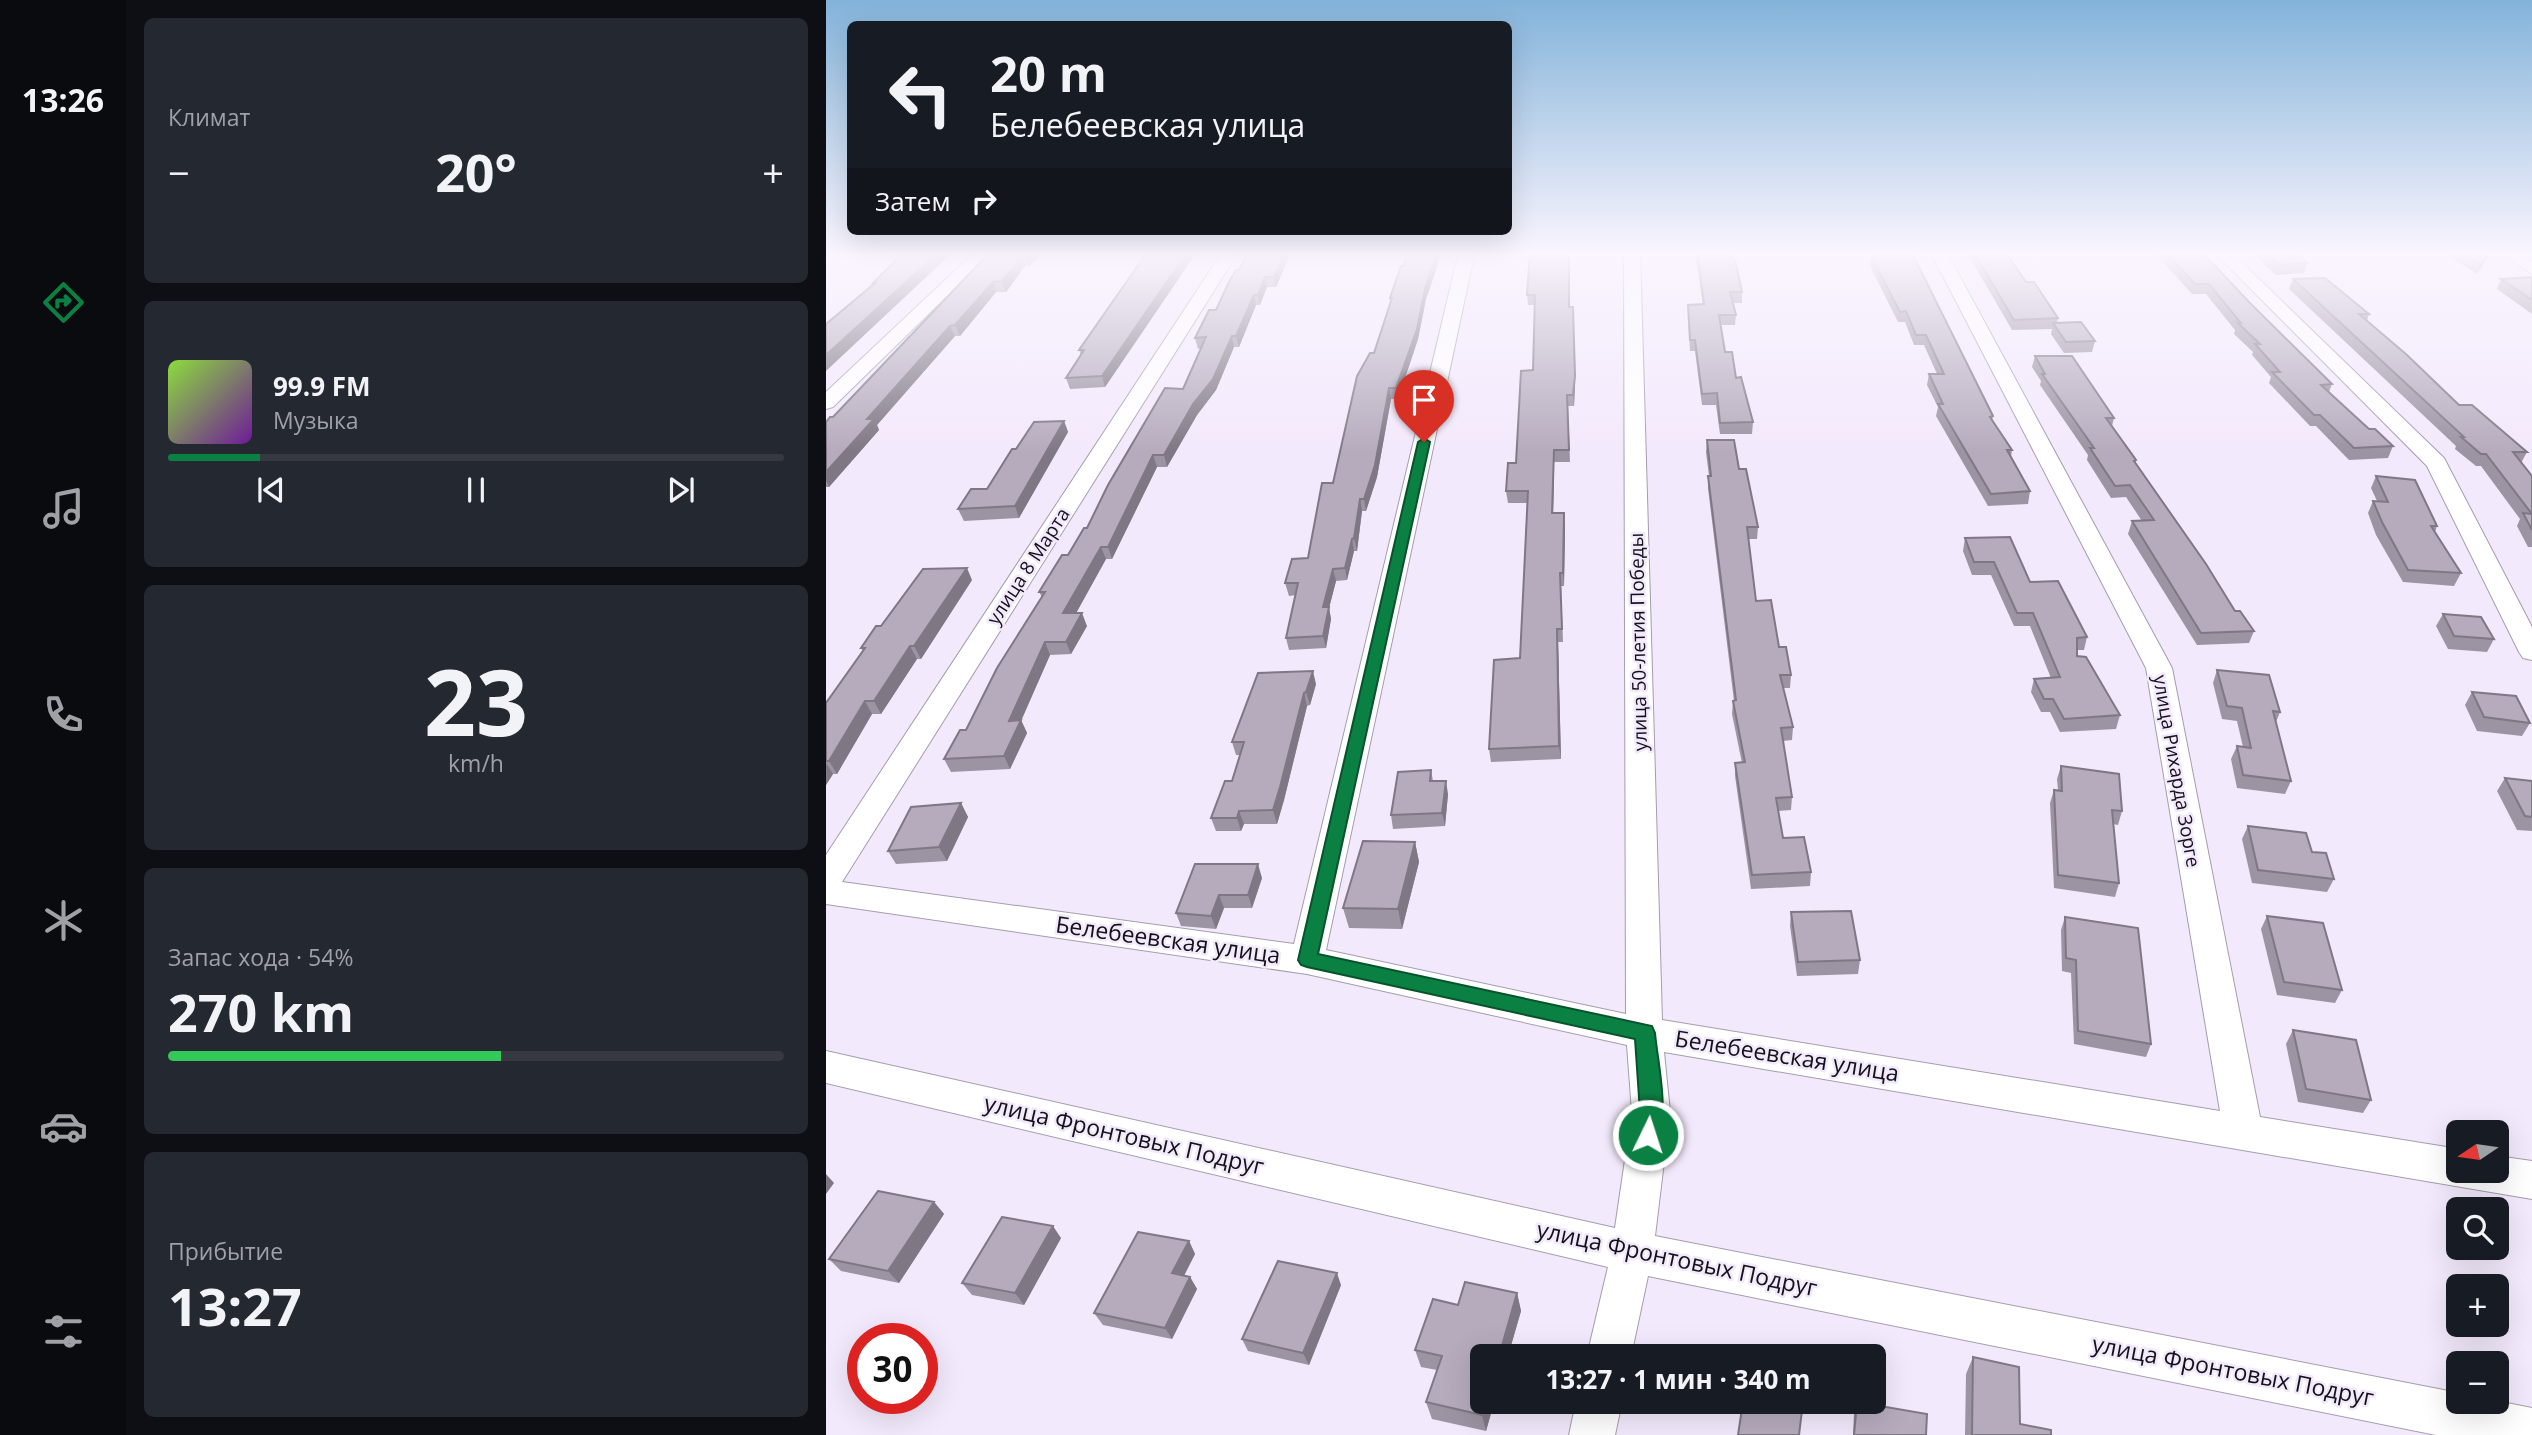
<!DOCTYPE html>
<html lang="ru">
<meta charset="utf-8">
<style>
:root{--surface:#171b24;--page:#242831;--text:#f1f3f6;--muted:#9ea1a6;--line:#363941;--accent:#0b8043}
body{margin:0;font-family:"Open Sans",sans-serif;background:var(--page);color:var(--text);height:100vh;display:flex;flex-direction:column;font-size:26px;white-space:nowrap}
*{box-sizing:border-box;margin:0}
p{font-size:23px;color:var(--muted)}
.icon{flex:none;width:38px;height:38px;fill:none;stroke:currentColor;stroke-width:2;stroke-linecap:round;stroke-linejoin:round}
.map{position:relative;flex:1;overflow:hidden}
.details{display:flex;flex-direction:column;gap:18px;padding:18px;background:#0d0f14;width:700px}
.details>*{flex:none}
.banner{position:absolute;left:21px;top:21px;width:665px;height:214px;border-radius:10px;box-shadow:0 7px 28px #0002;background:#171b24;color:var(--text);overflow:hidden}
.needle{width:46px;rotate:257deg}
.controls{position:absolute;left:1620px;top:1120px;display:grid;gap:14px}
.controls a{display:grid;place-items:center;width:63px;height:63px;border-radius:10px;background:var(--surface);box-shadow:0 7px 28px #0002;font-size:35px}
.speed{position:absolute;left:21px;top:1323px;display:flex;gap:14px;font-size:35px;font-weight:700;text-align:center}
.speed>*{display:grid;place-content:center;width:91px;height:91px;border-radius:50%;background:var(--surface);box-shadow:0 7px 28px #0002;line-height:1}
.speed .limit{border:10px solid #d22;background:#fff;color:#111}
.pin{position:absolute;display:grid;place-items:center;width:60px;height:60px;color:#fff;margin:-72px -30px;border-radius:50% 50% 50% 0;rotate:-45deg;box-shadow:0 0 7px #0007}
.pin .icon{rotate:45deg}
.me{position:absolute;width:77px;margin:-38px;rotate:4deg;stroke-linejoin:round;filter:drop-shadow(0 0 5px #0008)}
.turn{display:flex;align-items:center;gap:24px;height:147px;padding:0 28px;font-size:32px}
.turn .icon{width:91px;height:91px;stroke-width:2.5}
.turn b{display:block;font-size:49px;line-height:60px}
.then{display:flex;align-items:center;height:66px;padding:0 28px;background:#0003;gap:14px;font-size:26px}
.big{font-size:52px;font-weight:700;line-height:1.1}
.details .widget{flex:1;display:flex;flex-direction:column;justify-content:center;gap:10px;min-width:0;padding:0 24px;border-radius:10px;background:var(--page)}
.details .dial{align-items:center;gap:0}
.dial b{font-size:91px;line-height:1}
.song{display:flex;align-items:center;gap:21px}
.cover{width:84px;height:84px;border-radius:10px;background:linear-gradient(135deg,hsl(90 70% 55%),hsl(280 70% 35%))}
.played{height:7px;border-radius:4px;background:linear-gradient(90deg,var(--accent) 15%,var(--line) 15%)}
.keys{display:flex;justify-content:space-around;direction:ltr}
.heat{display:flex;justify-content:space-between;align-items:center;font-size:38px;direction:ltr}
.charge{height:10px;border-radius:5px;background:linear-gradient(90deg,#34c759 54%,var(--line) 0)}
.trip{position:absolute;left:644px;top:1344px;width:416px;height:70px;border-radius:10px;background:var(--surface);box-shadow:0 7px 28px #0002;font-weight:700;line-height:70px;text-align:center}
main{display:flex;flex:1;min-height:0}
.tabs{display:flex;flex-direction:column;width:126px;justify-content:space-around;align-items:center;background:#090b0e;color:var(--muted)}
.tabs .icon{width:49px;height:49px}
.tabs .selected{color:var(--accent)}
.tabs b{font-size:32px;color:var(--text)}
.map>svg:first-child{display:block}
</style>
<main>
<nav class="tabs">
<b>13:26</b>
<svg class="icon selected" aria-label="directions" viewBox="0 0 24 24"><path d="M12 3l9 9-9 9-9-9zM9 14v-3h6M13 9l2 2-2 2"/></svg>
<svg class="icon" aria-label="music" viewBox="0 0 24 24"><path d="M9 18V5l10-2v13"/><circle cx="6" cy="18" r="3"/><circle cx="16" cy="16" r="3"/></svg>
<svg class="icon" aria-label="phone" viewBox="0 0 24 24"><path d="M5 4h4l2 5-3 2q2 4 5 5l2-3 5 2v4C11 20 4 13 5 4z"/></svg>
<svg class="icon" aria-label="climate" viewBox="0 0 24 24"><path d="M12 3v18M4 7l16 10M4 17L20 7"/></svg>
<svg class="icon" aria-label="car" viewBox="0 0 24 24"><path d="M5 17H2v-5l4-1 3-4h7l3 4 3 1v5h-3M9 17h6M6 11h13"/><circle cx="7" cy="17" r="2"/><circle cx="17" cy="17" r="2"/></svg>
<svg class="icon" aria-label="filters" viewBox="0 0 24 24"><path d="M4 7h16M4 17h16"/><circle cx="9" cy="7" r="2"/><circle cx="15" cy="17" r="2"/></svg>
</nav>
<section class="details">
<div class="widget"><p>Климат</p>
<div class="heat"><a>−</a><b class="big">20°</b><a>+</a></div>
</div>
<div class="widget">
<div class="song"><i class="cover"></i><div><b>99.9 FM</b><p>Музыка</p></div></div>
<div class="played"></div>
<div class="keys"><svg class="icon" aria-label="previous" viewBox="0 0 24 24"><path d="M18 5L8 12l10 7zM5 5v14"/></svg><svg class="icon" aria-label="pause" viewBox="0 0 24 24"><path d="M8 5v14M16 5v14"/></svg><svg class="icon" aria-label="next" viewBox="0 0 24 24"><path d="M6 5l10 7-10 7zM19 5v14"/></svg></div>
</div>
<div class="widget dial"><b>23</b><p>km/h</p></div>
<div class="widget"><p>Запас хода · 54%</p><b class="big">270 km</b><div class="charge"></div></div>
<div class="widget"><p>Прибытие</p><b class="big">13:27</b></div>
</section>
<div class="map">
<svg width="1706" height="1435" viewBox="0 0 1706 1435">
<rect width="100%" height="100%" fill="#f3e9fc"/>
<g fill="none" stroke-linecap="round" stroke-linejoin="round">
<g stroke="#a69cae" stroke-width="2">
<path id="street" d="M150,251H167L7,407L0,409V392Z
M397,251H413L16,882L468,944L633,251H649L500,950L800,1014L798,251H814L836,1020L1394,1111L1320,668L1104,251H1120L1346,668L1434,1117L1633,1149V1171H1671V1156L1706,1161V1199L838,1052L844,1112L829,1236L1633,1393V1402L1671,1401L1706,1408V1435H1610L822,1276L805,1356H761L782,1267L0,1083V1051L789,1228L806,1112L801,1045L481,974L0,904V855Z
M1387,251H1404L1618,458L1706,627V660L1697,658L1693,652L1601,466Z
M1671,251H1690L1706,262V274Z
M750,1402H796L789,1435H743Z"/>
</g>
<use href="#street" fill="#fff" fill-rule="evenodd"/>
</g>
<path fill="#9c93a3" d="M165,251H218L203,266H199L180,292H170L134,336H129L51,425L53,430L3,487H0V422L7,417Z
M322,251H370L366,259L279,387L244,389L240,378L255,355L253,350Z
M423,251H462L463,257L450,287H441L434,305H430L413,347H408L390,390L371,415L341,467H331L286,559H280L250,613L261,626L245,654L224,655L195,720L201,733L184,769L125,772L118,759L140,730L216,597L213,592L261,528L357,389L375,348L372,349L369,338L390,310Z
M581,251H615L611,267L600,299L592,339L572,399H565L551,477L540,511H536L531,551H528L521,580L510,581L503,608L505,619L500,648L463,650L460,638L470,595L463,596L459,583L482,558L564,303V298L578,266Z
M704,251H744V307L749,387L748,406H742L744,462H728L727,513H738L739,525L738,586H735L737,642H732L735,759L665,762L663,749L694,658L701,503H682L680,491L690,463L707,370L709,305H702L701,295Z
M869,251H904L916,292V303H907L910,315L909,325H895L899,352L927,422L926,434H894L890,405H876L869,351H864L862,315V305H877Z
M1050,251H1085L1167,416L1166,421L1186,450L1185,457L1204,491L1202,504L1162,506L1110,416L1112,407L1101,385L1103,374H1111L1098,345H1088L1079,322H1072L1044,266L1045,256H1053Z
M1140,251H1179L1200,282L1232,318L1231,323L1269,341L1266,352L1238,353L1225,334L1226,329L1186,330Z
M1327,251H1375L1424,303L1506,384L1503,392L1543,429L1567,446L1562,458L1523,460L1490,426H1484L1443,383L1445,377L1426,355L1427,352L1408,334L1409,330L1380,294H1366Z
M1424,251H1468L1481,263L1478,273L1450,275Z
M1615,251H1666L1651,274Z
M1706,278V314L1671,289L1675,279Z
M1467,279L1543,314L1541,321L1633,405L1701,452L1695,463L1706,476V547H1702L1691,526L1694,519L1655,466H1650L1629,449L1630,446L1463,289Z
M1209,356L1288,418L1286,426L1310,460V463L1409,611L1428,631L1423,643L1371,645L1302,534L1306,521H1316L1300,497L1285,498L1261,460L1262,455L1214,385L1215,381L1206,367Z
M238,421L242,432L193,518L138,521L132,509L161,489L190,449Z
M881,440L913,469L932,527L931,539H922L930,601L953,647L965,675L964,688H957L967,727L966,740L957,741L966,797L965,810L952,811L957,838L985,872L984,886L925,889L909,776V763H916L906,714L907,701H908L882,488V476H883L880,452Z
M1550,476L1611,526L1609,532L1635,573L1628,586L1577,582L1550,535L1542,513L1547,501H1551L1545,488Z
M1139,538L1204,582L1261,637L1258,650H1251V656L1294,715L1290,729L1234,732L1224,712H1215L1205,692L1208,679L1225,678L1204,626H1188L1165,575H1146L1137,551Z
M146,580L95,659H91L55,714H46L11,774H7L0,785V703L37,651L35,648L55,626Z
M1617,614L1668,639L1661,652L1622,649L1610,626Z
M1391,670L1454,712L1450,722L1465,781L1459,794L1411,788L1405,759L1411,746L1417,747L1411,721L1396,719L1387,683Z
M490,684L484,705L481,706L458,800L451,824H418L415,831H390L385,818L406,781L414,755H410L406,742Z
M1646,692L1704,723L1696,736L1651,731L1639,705Z
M1235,766L1296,811L1292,825L1287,824L1293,883L1289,897L1228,888L1224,803L1228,790H1232L1231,779Z
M605,770L607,781L622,794L619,826L567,829L565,815Z
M1679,778L1706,781V831L1691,830L1671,791Z
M135,803L142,817L121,861L70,864L62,851Z
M1422,826L1486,852L1508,879L1501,892L1426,883L1416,839Z
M589,842L593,862L576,929L523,928L517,908Z
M436,878L426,908H398L390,929L355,926L350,913Z
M965,912L1034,960L1032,974L971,976L964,926Z
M1441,916L1516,990L1509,1003L1451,995L1435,929Z
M1239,917L1325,1044L1320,1057L1248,1044L1245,973L1236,971L1235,930Z
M1467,1030L1545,1100L1537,1113L1472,1102L1460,1044Z
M108,1202L118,1214L73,1283L15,1271L3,1259Z
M235,1238L198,1305L146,1295L136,1283Z
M363,1241L369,1254L358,1276L364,1277L371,1289L346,1339L277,1325L268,1313Z
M515,1285L483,1365L422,1351L416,1339Z
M691,1293L695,1311L660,1431L606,1419L600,1402L611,1370L595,1367L589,1350L632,1305Z
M1147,1357L1194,1424L1225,1435H1139L1140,1374Z
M1031,1402L1100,1435H1027L1028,1412Z"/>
<path fill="#7f7884" d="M114,251H128L0,371V355Z
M205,251H218L203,266L200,256Z
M362,251H370L366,259L279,387L276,376Z
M457,251H462L463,257L450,287L448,277Z
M611,251H615L611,267L600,299L592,339L572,399L570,388L599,289Z
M1664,251H1666L1651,274L1655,265Z
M196,256L199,266L180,292L176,281Z
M439,277L441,287L434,305L432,295Z
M167,282L170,292L134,336L129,325Z
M428,295L430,305L413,347L410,336Z
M747,307L749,387L748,406L747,395Z
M124,326L129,336L51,425L53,430L3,487L0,480V472L41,419Z
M406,336L408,347L390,390L371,415L341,467L338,455Z
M563,388L565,399L551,477L540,511L538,499Z
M238,421L242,432L193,518L189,506Z
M728,450V462L727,525L726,513Z
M327,455L331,467L286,559L282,547Z
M534,499L536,511L531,551L528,538Z
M738,513L739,525L738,586L737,573Z
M526,539L528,551L521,580L519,568Z
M275,547L280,559L243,626L237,613Z
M141,568L146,580L95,659L88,646Z
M507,569L510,581L503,608L505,619L500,648L497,636V607Z
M256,613L261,626L245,654L240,642Z
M731,629L732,642L735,759L733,746Z
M219,642L224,655L192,728L195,720L201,733L184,769L178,756L183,721Z
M84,646L91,659L55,714L48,701Z
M487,671L490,684L484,705L480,692Z
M478,693L481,706L458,800L451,824L447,810Z
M39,701L46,714L11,774L3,761Z
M0,763L7,774L0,785Z
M620,781L622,794L619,826L616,813Z
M135,803L142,817L121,861L113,847Z
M413,811L418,824L415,831L411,818Z
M589,842L593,862L576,929L572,909Z
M432,864L436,878L426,908L422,895Z
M393,895L398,908L390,929L385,916Z
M0,1174L8,1183L0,1194Z
M108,1202L118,1214L73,1283L62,1271Z
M227,1226L235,1238L198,1305L189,1293Z
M363,1241L369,1254L353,1285L346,1273Z
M511,1273L515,1285L483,1365L477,1353Z
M364,1277L371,1289L346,1339L339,1328Z
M691,1293L695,1311L682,1356H673Z
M659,1402H668L660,1431L656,1415Z"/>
<path fill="#b5abbd" stroke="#7f7884" stroke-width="2" d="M83,251H114L0,355V324L49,283H47L75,255H79Z
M165,251H205L200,256H196L176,281L167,282L129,325L124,326L41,419H48L0,472V422L4,417H7Z
M322,251H362L276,376L240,378L258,350H253Z
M423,251H459L448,277H439L432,295H428L410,336H406L387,379L367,404L338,455H327L282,547H275L237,613H256L240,642H219L183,721L195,720L178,756L118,759L134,730H140L171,668L219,592H213L236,555H242L258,528H261L282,485L339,388L357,389L380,337L369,338L383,310H390L403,282L410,270H413Z
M581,251H611L599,289L591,329L570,388H563L549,465L538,499H534L528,538L526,539L519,568L507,569L497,607H503L497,636L460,638L472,583H459L466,559L482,558L496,483H507L531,376L544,353H548L566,298H564L575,266H578Z
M704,251H743V307H747L749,376L747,395H741L743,450H728L726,513H738L737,573H734L736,629H731L733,746L663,749L668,660L694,658L702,491H680L682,463H690L695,371L707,370L709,295H701Z
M871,251H904L906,260H909L916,292H904L910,315H893L899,352H906L910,378L915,377L927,422L894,423L891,393L876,394L869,340H864L862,305L878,304Z
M1057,251H1085L1167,416L1164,417L1186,450H1181L1204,491L1165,494L1112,404H1117L1103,374H1118L1100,335H1090L1080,311L1074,312L1045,256L1060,255Z
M1147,251H1179L1200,282H1208L1232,318L1188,320Z
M1339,251H1375L1424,303L1506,384L1495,385L1543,429H1549L1567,446L1528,448L1494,415H1488L1446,372H1454L1429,344H1434L1412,323H1415L1383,284H1369Z
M1438,251H1468L1481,263L1454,265Z
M1632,251H1664L1655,265Z
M1705,277L1706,278V300L1675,279Z
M1499,278L1543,314H1533L1581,355L1633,405H1646L1701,452H1687L1706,476V514L1660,454H1655L1635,437H1638L1467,279Z
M1255,322L1269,341L1240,342L1227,323Z
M1209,356H1246L1288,418H1280L1310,460L1308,461L1380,564L1409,611H1414L1428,631L1375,633L1306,521L1328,520L1304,485L1289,486L1264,448H1268L1216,374H1219Z
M238,421L189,506L132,509L145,489H161L186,449H190L208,422Z
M881,440H908L913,469H920L932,527H921L930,601L945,600L953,647H960L965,675H954L967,727L955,728L966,797L950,798L957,838L978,837L985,872L926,875L909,763L919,762L907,701L910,700L882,476H885Z
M1550,476L1589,480L1611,526H1605L1635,573L1582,570L1556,522L1547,501L1562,502Z
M1697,513L1706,514V530Z
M1184,537L1204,582L1232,581L1261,637L1251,638V656L1260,657L1294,715L1238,719L1227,699H1218L1208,679L1234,677L1207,613H1191L1168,562H1148L1139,538Z
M141,568L88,646H84L48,701H39L3,761H0V703L39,648H35L50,626H55L97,569Z
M1617,614L1655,617L1668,639L1628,636Z
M1391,670L1443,675L1454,712L1447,711L1465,781L1417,775L1411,746L1425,748L1416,708L1401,706Z
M487,671L480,692L478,693L454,787L447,810L413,811L411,818H385L399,781H406L418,742H406L432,673Z
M1646,692L1690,696L1704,723L1658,717Z
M1235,766L1293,774L1296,811L1286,810L1293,883L1232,875L1228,790L1236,791Z
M605,770L604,781H620L616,813L565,815L572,772Z
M1679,778L1706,781V817L1699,816Z
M135,803L113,847L62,851L85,807Z
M1422,826L1480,833L1486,852L1500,853L1508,879L1432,870Z
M537,841L589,842L572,909L517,908Z
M369,864H432L422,895H393L385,916L350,913Z
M1025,911L1034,960L972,962L965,912Z
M1441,916L1497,923L1516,990L1458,982Z
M1239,917L1312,928L1325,1044L1252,1031L1250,960L1240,958Z
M1467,1030L1530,1040L1545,1100L1480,1089Z
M52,1191L108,1202L62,1271L3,1259Z
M176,1217L227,1226L189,1293L136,1283Z
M312,1232L363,1241L346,1273L364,1277L339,1328L268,1313Z
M452,1261L511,1273L477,1353L416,1339Z
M639,1282L691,1293L673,1356H656V1402H659L656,1415L600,1402L616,1356L589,1350L607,1299L632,1305Z
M925,1349L961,1356H923Z
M1147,1357L1193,1367L1194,1424L1225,1430V1435H1146Z
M917,1402H977L973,1435H912Z
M1031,1402L1101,1414L1100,1435H1028Z"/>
<linearGradient id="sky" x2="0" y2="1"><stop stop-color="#83b3da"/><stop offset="0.56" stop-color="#faf5fe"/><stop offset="1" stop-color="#faf5fe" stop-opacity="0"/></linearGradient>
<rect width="1706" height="452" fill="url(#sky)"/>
<path fill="#0b8043" stroke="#07532c" stroke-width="2" d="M598,438L604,442L492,954L826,1026L829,1033C832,1066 844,1111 830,1142L822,1145L814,1142L811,1135L814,1112L809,1039L481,967L475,965L472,960L592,442Z"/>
<g text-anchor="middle" stroke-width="5" stroke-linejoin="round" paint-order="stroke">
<g font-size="19" fill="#151118" stroke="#f3e9fc">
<text transform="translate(202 566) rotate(-57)" y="7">улица 8 Марта</text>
<text transform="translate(812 642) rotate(-91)" y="7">улица 50-летия Победы</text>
<text transform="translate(1351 771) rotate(80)" y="7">улица Рихарда Зорге</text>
</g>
<g font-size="23" fill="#151118" stroke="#f3e9fc">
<text transform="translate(342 940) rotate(8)" y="8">Белебеевская улица</text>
<text transform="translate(961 1056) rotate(9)" y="8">Белебеевская улица</text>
<text transform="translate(298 1135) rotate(13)" y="8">улица Фронтовых Подруг</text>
<text transform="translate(851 1259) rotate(12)" y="8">улица Фронтовых Подруг</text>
<text transform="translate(1407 1371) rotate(11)" y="8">улица Фронтовых Подруг</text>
</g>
</g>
</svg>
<div class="controls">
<a><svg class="needle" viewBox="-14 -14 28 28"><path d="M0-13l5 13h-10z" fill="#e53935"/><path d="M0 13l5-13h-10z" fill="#9ea1a6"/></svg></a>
<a><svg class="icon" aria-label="search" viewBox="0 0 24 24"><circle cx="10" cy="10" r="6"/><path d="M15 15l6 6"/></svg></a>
<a>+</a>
<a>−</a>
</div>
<div class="speed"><div class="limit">30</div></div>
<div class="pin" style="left:598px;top:442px;background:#d93025"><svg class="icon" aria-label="arrive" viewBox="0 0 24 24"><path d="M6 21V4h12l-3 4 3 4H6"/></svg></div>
<svg class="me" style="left:822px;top:1135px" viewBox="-20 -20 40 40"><circle r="17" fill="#0b8043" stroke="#fff" stroke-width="3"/><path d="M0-11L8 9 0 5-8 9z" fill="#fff"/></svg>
<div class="trip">13:27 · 1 мин · 340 m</div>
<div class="banner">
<div class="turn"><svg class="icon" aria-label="left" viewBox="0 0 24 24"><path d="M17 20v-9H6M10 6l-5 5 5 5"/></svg><div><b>20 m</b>Белебеевская улица</div></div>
<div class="then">Затем<svg class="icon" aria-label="right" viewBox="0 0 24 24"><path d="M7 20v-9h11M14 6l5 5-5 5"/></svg></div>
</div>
</div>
</main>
